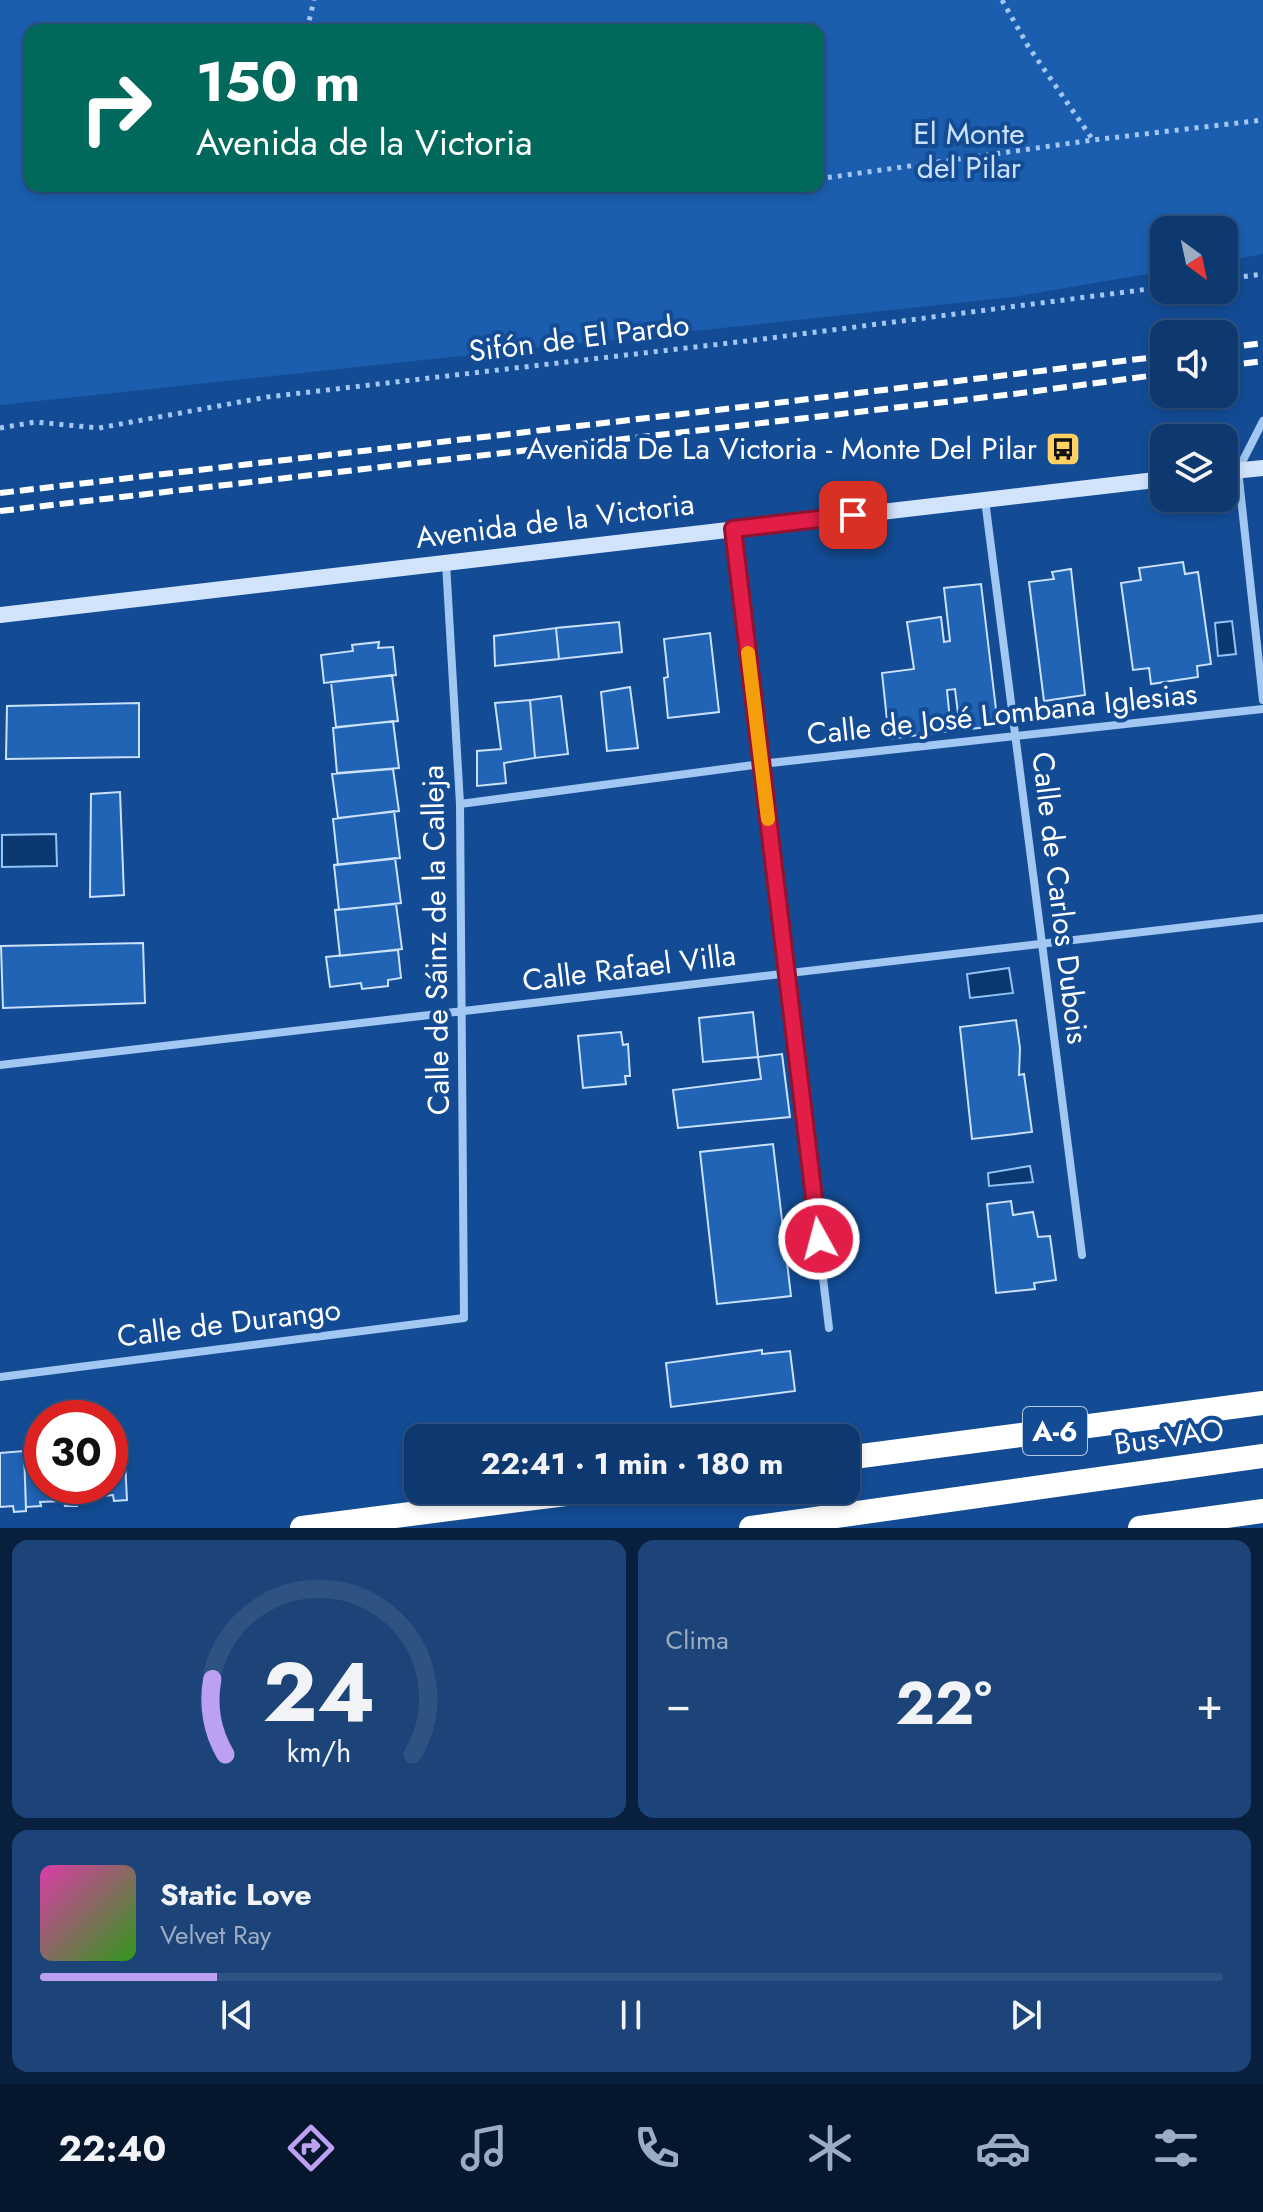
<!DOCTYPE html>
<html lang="es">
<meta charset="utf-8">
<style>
:root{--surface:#0e3970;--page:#1c4478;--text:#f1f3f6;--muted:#9bacc3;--line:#2e5383;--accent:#bca0f2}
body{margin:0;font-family:Jost,sans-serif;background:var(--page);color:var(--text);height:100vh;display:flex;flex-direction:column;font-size:30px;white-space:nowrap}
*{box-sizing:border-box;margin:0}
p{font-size:26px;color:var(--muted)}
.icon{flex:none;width:44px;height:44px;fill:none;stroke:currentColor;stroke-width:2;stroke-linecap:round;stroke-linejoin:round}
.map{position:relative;height:1528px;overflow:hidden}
.drawer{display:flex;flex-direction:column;gap:12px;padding:12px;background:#081f3e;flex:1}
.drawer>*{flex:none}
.top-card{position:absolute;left:24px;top:24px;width:800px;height:168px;border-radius:16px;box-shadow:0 4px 12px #0003,0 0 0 2px var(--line);background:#00695c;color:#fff;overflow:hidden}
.needle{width:52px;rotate:147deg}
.tools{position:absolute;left:1150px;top:216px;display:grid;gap:16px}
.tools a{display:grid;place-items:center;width:88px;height:88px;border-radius:16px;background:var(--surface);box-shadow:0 4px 12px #0003,0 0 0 2px var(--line);font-size:40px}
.speed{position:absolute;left:24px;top:1400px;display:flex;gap:16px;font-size:40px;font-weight:700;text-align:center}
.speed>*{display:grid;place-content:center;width:104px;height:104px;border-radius:50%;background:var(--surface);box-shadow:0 4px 12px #0003,0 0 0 2px var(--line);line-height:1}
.speed .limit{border:12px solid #d22;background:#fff;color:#111}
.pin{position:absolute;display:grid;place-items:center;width:68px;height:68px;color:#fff;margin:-34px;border-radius:16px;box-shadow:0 4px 12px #0006}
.me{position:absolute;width:88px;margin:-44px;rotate:353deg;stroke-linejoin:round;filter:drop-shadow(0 0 6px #0008)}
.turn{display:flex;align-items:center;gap:28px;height:168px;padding:0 40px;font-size:36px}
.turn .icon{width:104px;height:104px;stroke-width:2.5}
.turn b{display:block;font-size:56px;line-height:68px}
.big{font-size:60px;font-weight:700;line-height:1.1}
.drawer .tile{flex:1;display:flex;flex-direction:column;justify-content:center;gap:12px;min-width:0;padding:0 28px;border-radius:16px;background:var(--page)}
.drawer .dial{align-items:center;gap:0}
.dial svg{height:208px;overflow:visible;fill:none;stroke:var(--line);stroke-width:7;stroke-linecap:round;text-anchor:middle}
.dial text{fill:var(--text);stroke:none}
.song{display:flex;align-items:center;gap:24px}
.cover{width:96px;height:96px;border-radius:12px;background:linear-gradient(135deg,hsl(320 70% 55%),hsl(110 70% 35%))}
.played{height:8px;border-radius:4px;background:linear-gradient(90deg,var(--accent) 15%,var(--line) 15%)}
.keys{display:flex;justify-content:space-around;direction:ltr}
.heat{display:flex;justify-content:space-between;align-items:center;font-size:44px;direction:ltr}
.drawer .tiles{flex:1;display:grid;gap:12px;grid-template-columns:1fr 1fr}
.tile:last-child{grid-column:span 2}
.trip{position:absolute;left:404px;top:1424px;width:456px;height:80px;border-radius:16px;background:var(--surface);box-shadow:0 4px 12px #0003,0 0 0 2px var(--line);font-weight:700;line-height:80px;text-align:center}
.tabs{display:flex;height:128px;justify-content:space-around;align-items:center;background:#06172d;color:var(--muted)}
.tabs .icon{width:56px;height:56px}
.tabs .on{color:var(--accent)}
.tabs b{font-size:36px;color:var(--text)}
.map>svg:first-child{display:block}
</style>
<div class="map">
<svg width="1263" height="1528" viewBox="0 0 1263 1528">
<rect width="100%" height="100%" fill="#134c95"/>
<path fill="#1b5eaf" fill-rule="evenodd" d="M0,0H1263V254L1224,261V230H1164V271L1013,297L0,405ZM30,30H818V186H30Z"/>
<path fill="#0c3871" stroke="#94c2f5" stroke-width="2" d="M1232,621L1236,654L1218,656L1215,623Z
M56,834L57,866L2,867V835Z
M1009,968L1013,993L970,998L967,974Z
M1030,1166L1033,1182L989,1186L988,1173Z"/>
<path fill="#2163b4" stroke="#cae1fd" stroke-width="2" d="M1183,562L1185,574L1198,572L1211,664L1197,666L1198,677L1151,684L1149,668L1133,670L1121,583L1141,580L1139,568Z
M1071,569L1085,695L1044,701L1029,582L1054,579L1052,572Z
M981,584L998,726L960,730L955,689L947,690L951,731L889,739L882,673L914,669L907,622L941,617L944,642L950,641L944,588Z
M619,622L622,652L559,659L556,628Z
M556,628L559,659L495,666L494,636Z
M710,633L719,712L668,718L664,678L668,677L664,639Z
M379,642L378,648L393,647L396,675L324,683L321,655L353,651L352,645Z
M392,675L398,721L336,727L331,682Z
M630,687L638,748L607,751L601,692Z
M561,696L568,754L535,758L530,700Z
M530,700L535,758L504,763L506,783L477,786V751L501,749L495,703Z
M139,703V757L6,759L7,706Z
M393,721L399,768L337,773L333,728Z
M393,769L399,811L338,818L332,774Z
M120,792L124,895L90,897L91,794Z
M394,811L400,858L338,865L333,819Z
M395,858L401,903L339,910L334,865Z
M396,904L402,949L340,956L335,910Z
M143,943L145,1003L3,1008L1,946Z
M398,950L401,978L388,980V986L362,989L361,983L330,987L326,957Z
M753,1012L758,1057L703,1062L699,1018Z
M1016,1020L1020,1048L1019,1075L1024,1074L1032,1132L972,1139L960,1027Z
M621,1032L623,1045L628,1044L630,1076H625L626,1084L583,1088L578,1036Z
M782,1054L790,1117L678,1128L673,1090L761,1079L758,1057Z
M773,1144L791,1296L717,1304L700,1152Z
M1011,1201L1013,1215L1033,1212L1038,1237L1050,1236L1056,1280L1034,1283L1035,1289L996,1293L987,1204Z
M762,1350V1354L790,1351L795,1391L671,1407L666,1363Z
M110,1440H124L127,1500L114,1501L113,1495L92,1497L91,1501L78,1502L77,1486H110Z
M42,1450V1486H77V1506H65L64,1501L40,1502L41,1506L26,1507L24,1451Z
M24,1451L26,1511L14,1512L13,1506L0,1507V1453Z"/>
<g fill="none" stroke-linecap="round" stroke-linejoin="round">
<path stroke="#a2c7f2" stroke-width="5" stroke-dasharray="4 6" stroke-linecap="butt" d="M1002,0L1028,46L1093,140
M307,30L314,0
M818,179L1093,140L1263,120
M1224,279L1263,274
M0,428L35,422L99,428L267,397L755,340L1164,287"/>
<path stroke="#a2c7f2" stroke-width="8" d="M1263,421L1238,470L1263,700
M985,500L1082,1255
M733,530L829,1328
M460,804L761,764L1263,709
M0,1065L1263,918
M0,1377L464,1318L460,804L446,563"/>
<path stroke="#d1e4fc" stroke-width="16" d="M1224,472L1263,468
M0,615L1164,479"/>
<path stroke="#fff" stroke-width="24" d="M846,1458L1263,1403
M302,1528L597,1490
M751,1528L1263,1456
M1140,1528L1263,1511"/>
<path stroke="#fff" stroke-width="6" stroke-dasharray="14 6" stroke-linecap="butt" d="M1224,348L1263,343
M1224,366L1263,361
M0,493L751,406L1164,356
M0,511L1014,394L1164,374"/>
</g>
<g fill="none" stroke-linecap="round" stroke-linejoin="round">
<g stroke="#92132f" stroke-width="20">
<path id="route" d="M819,1239L733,529L853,515"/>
</g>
<use href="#route" stroke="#e11d48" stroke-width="14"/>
<path stroke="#f59e0b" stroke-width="14" d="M748,653L768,819"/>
</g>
<defs>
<g id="bus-square" transform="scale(1.8)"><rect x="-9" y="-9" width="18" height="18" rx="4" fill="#ffd163" stroke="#134c95"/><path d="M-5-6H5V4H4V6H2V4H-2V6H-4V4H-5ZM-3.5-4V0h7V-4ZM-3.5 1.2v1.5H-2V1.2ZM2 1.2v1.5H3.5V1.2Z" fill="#111"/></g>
</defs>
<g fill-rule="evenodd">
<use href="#bus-square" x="1063" y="449"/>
</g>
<g text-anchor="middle" stroke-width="8" stroke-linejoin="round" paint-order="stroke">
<rect fill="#134c95" stroke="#b8c9df" stroke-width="2" x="1023" y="1407" width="64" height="48" rx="6"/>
<g font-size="28" font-weight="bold" fill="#fff">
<text x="1055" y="1441">A-6</text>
</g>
<g font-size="30" fill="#cae1fd" stroke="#134c95">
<text x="969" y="144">El Monte<tspan x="969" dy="34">del Pilar</tspan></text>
</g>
<g font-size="30" fill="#fff" stroke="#134c95">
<text transform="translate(579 338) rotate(-7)" y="10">Sifón de El Pardo</text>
<text transform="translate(555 521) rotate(-7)" y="10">Avenida de la Victoria</text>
<text transform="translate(1002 714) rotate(-6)" y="10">Calle de José Lombana Iglesias</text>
<text transform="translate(1060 898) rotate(83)" y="10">Calle de Carlos Dubois</text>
<text transform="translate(436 940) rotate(-91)" y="10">Calle de Sáinz de la Calleja</text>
<text transform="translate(629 968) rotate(-7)" y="10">Calle Rafael Villa</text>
<text transform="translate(229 1323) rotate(-7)" y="10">Calle de Durango</text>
<text transform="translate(1169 1437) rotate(-8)" y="10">Bus-VAO</text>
</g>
<g font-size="30" fill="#fff" stroke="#134c95" text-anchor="end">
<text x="1037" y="459">Avenida De La Victoria - Monte Del Pilar</text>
</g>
</g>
</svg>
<div class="tools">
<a><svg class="needle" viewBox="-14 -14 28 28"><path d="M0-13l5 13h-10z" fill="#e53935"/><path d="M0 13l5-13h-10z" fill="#9bacc3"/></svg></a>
<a><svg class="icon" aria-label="sound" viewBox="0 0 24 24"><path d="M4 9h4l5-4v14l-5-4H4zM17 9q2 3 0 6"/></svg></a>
<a><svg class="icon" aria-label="layers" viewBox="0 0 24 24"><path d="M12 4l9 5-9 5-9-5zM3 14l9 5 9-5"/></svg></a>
</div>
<div class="speed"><div class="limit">30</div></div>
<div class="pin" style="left:853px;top:515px;background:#d93025"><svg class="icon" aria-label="arrive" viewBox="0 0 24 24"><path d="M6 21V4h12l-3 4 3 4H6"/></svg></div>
<svg class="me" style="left:819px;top:1239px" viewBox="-20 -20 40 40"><circle r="17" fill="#e11d48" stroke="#fff" stroke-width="3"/><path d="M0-11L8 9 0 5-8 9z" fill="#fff"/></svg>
<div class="trip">22:41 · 1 min · 180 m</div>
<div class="top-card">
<div class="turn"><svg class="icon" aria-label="right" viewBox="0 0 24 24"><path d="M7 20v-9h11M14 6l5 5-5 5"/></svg><div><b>150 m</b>Avenida de la Victoria</div></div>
</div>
</div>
<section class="drawer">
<div class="tiles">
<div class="tile dial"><svg viewBox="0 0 100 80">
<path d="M14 69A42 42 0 1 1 86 69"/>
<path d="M14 69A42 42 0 0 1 9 40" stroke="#bca0f2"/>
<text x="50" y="56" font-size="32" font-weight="700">24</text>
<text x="50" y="72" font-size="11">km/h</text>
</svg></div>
<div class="tile"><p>Clima</p>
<div class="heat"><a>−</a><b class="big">22°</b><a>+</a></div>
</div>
<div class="tile">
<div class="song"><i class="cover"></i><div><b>Static Love</b><p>Velvet Ray</p></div></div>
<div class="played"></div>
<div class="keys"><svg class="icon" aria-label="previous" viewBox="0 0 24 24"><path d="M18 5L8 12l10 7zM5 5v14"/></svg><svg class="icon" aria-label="pause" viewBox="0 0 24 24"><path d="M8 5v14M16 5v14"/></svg><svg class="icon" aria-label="next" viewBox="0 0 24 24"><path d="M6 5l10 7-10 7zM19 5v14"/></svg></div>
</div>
</div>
</section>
<nav class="tabs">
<b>22:40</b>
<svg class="icon on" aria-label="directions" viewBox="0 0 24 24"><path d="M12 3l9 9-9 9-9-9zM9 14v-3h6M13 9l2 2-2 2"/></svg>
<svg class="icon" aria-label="music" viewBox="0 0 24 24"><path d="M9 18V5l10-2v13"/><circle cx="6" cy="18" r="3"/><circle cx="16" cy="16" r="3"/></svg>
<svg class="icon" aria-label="phone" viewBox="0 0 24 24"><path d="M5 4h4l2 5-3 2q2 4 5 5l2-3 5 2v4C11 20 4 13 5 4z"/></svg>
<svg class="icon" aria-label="climate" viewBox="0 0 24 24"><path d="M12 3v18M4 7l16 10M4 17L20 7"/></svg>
<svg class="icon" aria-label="car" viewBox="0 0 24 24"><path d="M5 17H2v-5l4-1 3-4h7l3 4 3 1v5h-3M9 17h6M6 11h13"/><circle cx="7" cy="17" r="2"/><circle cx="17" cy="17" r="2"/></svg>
<svg class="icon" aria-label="filters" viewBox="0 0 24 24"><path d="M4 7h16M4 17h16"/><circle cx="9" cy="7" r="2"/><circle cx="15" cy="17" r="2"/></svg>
</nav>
